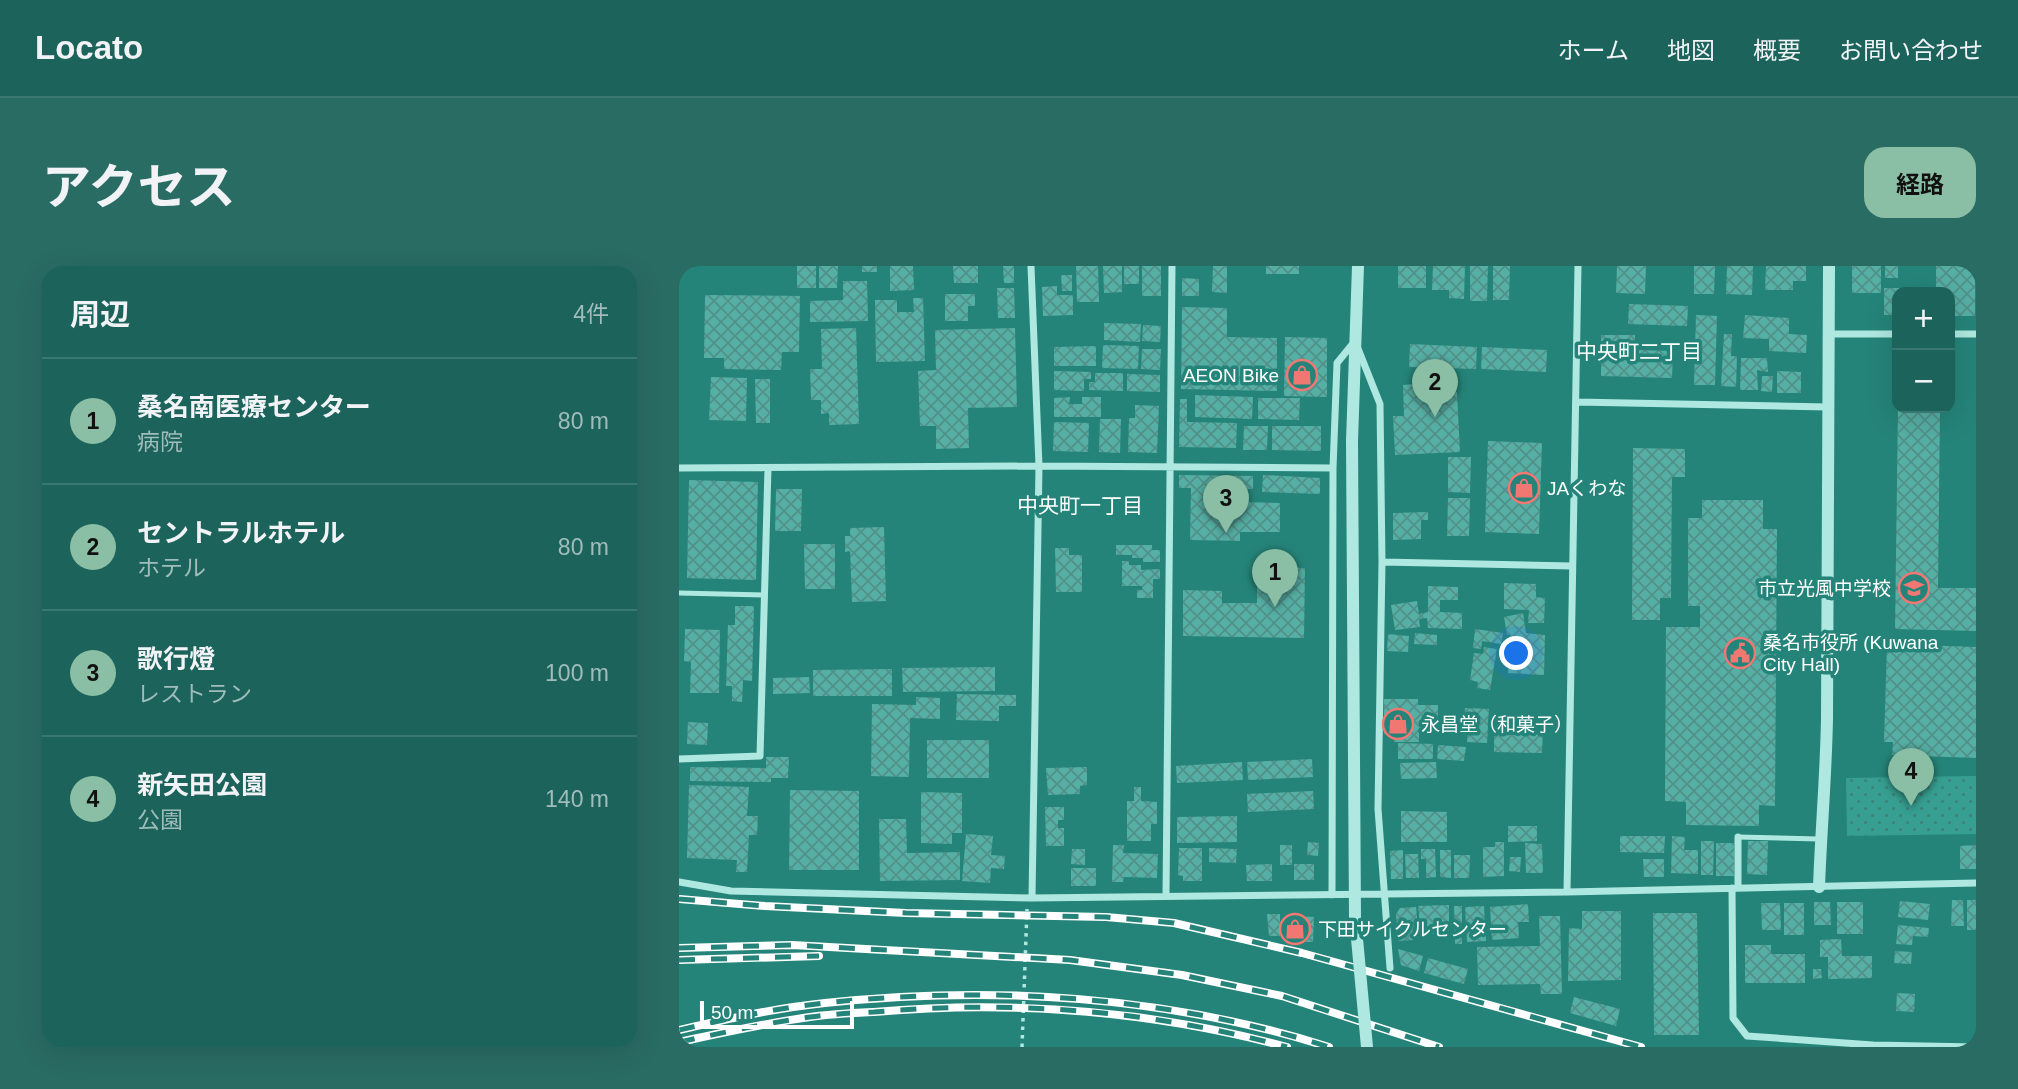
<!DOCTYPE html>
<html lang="ja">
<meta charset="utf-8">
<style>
:root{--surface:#1c635b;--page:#296c64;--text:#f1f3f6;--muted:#a0bcbb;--line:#3a7771;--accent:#8abfa5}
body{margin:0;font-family:Arial,"Noto Sans JP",sans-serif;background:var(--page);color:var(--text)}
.controls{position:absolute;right:21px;top:21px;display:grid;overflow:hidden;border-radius:14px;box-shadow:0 7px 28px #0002}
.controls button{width:63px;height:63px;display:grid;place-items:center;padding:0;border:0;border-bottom:2px solid var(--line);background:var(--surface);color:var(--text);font:35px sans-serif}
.scale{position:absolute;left:21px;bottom:18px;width:154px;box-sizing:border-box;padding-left:7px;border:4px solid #fff;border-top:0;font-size:19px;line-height:24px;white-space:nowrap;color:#fff;-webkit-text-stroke:5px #258479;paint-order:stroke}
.you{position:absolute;left:838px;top:388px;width:24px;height:24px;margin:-18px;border:5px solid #fff;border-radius:50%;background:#1a73e8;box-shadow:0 0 0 10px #1a73e833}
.badge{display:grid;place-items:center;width:46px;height:46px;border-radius:50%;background:var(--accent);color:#111;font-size:23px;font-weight:700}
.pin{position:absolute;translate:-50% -58px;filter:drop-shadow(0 2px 4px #0008)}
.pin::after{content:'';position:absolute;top:37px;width:24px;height:21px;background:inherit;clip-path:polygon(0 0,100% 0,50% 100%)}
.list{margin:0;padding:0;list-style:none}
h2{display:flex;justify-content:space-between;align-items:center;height:91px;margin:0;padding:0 28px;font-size:30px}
h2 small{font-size:23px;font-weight:400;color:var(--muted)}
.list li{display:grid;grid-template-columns:46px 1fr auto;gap:21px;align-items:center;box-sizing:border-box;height:126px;padding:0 28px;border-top:2px solid var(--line)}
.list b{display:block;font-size:26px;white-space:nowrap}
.list p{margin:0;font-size:23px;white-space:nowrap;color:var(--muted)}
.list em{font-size:23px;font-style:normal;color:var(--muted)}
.map{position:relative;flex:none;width:1297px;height:781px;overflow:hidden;border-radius:21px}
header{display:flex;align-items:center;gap:42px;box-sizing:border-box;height:98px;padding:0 35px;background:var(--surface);border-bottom:2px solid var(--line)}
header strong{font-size:33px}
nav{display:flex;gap:38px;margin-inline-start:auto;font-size:24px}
.intro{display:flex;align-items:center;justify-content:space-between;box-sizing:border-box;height:168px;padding:0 42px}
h1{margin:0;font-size:49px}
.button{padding:18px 32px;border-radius:21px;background:var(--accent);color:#111;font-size:24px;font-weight:700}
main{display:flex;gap:42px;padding:0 42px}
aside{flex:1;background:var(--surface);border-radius:21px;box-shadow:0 7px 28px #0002}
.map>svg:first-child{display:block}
.park{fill:url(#park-dots)}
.building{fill:url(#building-cross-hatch)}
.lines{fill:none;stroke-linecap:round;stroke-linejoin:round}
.path{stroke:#aee8e0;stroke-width:3.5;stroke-dasharray:3.5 5;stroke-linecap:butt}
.service{stroke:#aee8e0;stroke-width:5}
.minor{stroke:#aee8e0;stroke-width:7}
.tertiary{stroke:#aee8e0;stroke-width:12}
.rail-casing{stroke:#fff;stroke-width:8}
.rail{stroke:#258479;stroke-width:5;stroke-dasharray:16;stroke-linecap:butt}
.tertiary-bridge{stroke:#aee8e0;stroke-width:12}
.labels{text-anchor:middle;stroke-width:7;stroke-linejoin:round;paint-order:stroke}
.poi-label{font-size:19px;fill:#fff;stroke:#258479;text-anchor:start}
.neighbourhood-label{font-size:21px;fill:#fff;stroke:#258479}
</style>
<header>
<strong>Locato</strong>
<nav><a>ホーム</a><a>地図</a><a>概要</a><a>お問い合わせ</a></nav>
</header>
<div class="intro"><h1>アクセス</h1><a class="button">経路</a></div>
<main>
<aside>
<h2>周辺<small>4件</small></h2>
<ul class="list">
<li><span class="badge">1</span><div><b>桑名南医療センター</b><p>病院</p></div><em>80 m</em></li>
<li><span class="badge">2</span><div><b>セントラルホテル</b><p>ホテル</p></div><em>80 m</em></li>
<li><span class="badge">3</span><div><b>歌行燈</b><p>レストラン</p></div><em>100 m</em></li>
<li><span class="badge">4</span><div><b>新矢田公園</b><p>公園</p></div><em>140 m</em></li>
</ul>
</aside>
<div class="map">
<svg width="1297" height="781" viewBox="0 0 1297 781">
<defs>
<pattern id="park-dots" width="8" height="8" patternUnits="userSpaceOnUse" patternTransform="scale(1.75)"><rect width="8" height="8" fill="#369f91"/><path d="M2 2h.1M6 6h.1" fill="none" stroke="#3e8279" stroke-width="1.8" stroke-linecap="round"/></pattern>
<pattern id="building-cross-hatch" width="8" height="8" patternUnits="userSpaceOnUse" patternTransform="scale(1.75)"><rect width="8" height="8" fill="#55afa4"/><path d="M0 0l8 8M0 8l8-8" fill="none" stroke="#52918a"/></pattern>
</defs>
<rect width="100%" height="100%" fill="#258479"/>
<path class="park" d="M1297,510V568L1168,570L1167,512Z"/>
<path class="building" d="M118,0H137V22H118Z
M140,0H159L158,22H140Z
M183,0H198V6H183Z
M211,0H234L235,24L211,25Z
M274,0H299V17H275Z
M324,0H335V17H325Z
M397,0H419L420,36H398Z
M424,0H443V26L425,27Z
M445,0H460V18H445Z
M463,0H482V30H463Z
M534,0H548V27L533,26Z
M587,0H620V8H587Z
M719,0H747V22H719Z
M754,0H786L785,33L770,32V24H753Z
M791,0H809L808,35H791Z
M814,0H831L830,34H814Z
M938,0H967L966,28L937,27Z
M1015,0H1036L1035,28H1015Z
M1048,0H1074L1073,29L1047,28Z
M1087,0H1127V15H1114V24H1086Z
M1173,0H1202V27H1173Z
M1206,0H1219V12H1206Z
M1257,0H1296V50H1271V26H1257Z
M382,9H393V25H383Z
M503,12L520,13V30H503Z
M164,15H188L189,55L131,56V35L164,34Z
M378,20V29H394V49L364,50L363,21Z
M318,22H335L336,52H319Z
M1205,22H1220L1218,49H1205Z
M266,28H296V40H289V55H266Z
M26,29L121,30L120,86H103L102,104L45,103V92H25Z
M234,32H244L246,95L197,96L196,34H218V46H235Z
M950,38L1009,40L1008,60L949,58Z
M503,41L548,42V71L598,72V125L502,123Z
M1017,49L1038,50L1036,119H1015Z
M1066,49L1110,52V68L1128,69L1127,87L1090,85V73L1064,72Z
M425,57L462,58L461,76L425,74Z
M464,59L482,60L481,76L463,75Z
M177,62L180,158L150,159V147L142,148V134H132L131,103H143L142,63Z
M336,62L338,141L289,142L290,182L257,183V160H241L239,105L257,104L256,64Z
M1045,68H1053L1052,90H1058L1057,121L1042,120Z
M922,69H956V84L994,85L993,112L922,110Z
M606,71L648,72V131L605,130Z
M731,78L798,81L797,103L730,101Z
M424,79L460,80L459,103L423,102Z
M417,80V100H375V81Z
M803,81L868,84L867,106L802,103Z
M463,83H482L481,104L462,103Z
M1062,92H1088L1089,106L1078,104L1079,124H1061Z
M375,105L412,106V113H405V125L375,124Z
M1098,105L1122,106V127H1098Z
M416,107H444V125L410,124V116H416Z
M448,108L481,109V126L448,125Z
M1083,110H1094L1093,126L1082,125Z
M32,111L68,112L67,155L30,154Z
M750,112V119L760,118V127L778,126L781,186L716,189L714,150H725L724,119L735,118L737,113Z
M76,113H91V157H77Z
M516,129L574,131L573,153L516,151Z
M391,131L390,138H403V131H422V151H375V132Z
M579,132H621L620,154L579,153Z
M501,133H508V156L558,157L557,182L500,181Z
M456,139L480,140L478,187L449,186L450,152H456Z
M1219,142H1261L1259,322H1297V365L1216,363Z
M421,153H442L441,187L420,186Z
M375,156L410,157L409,186L374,185Z
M565,160H589L588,184H564Z
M593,160H642V185L593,184Z
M809,175L863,177L860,268L806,266Z
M954,182L1006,183V211H993L992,332H981V354H953Z
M769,191H792L791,227L769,226Z
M500,209L574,210V223H564V236L601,237V266H561V275L511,274L512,222H500Z
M584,209L641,212V228L583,226Z
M10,214L79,216L77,314L8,312Z
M97,223H123L122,265H96Z
M769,232H791L790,270H768Z
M1023,234H1084V263H1098L1096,540L1080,539V560L1007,559V536L986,535L987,361H1021V340H1009V252H1023Z
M749,246V254H742V273L714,274V247Z
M205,261L207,335L173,336L171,285L166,286V270H171V262Z
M125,278H156V323H126Z
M437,279H473V284H481V296H464V292H453V289H437Z
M376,282H390V289H403V326H377Z
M443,295H450V299H462V304L481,303V313H474V332H458V324H463V320H443Z
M578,301L626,302L625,372L504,370V324L543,325V337H578Z
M825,317L857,318V331L866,332L865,357H849L850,344L825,343Z
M749,320L779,321V334H761V346L783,347V363L749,362L748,352L740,353L741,361L716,364L712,339L738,335L740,348L749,346Z
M56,340H75L73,415L64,414L63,436L53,435V420H47L49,359H56Z
M844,347L847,367L866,369L865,409L829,407L831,368L828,369L825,351Z
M6,363L41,364L40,427H11L12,396L5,395Z
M796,363L824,367L822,378L803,375L802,383L794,382Z
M736,367L758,369V379L735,378Z
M709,368L730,370L729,386L708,385Z
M1208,378L1297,381V492L1213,489L1214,476H1205Z
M805,381L818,383L811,424L798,422L799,416L791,414L795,387L804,388Z
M316,401V425L224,426L223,402Z
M213,403V430H134V404Z
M130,411L131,427L94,428V412Z
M278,428L337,429V440H320V455L277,454Z
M237,431L261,432V453L231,452L230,511L192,510L193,438L237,439Z
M705,433H739V439H759V463L740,464V476H715L714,468H705Z
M786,442L810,443L808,477L788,476L789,456H785Z
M9,456L29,457L28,479L8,478Z
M815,462L864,463L863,487L815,486Z
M248,474H310V512H248Z
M719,477L754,478V493H719Z
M759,479L787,481L785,495L758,493Z
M87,491H110L109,512H92V516L11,515V501L87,502Z
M633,493L634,511L569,514L568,496Z
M563,496L564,514L498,517L497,500Z
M757,496L758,512L722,513L721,497Z
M408,501V519L401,520V528L369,529L367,502Z
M10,519L70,521L68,550H79L78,569H70L68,606H57L58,594L8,592Z
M455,521H462V535L478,536V558H472V575H448V535H455Z
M111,524L180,525V604H110Z
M634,525L635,543L569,546L568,528Z
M242,526L283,527V567H273V578L242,577Z
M366,541H385V554H379V562H385V580H367Z
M722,545L768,546V576H722Z
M558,550V576L498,577V551Z
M200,553H227L228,587L281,586V614L201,615Z
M829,560H858V575L829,576Z
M287,568L314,570L312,589L326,590L325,603L312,602L311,617L283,615Z
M941,570H986L985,587L941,586Z
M993,570L1006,571L1005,584H1019V608L992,607Z
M1022,575H1035L1034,609H1022Z
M1069,575H1089L1088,609L1068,608Z
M629,576L640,577L639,590L628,589Z
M816,576H825V610L804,611V581H816Z
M846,577L863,578L864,607H847Z
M1037,577H1055V610H1037Z
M434,579H445L444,587L479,588L478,612L445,611L444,616H433Z
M601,579H613V599H601Z
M1297,579V603H1281V580Z
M500,582H523V615H504V610L499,609Z
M530,582L558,583L557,597L530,596Z
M393,583H406V599L392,598Z
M742,583H756L757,611L747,612V593H742Z
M724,584V613H712L711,585Z
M761,584H772V612L761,611Z
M726,588H739L740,612H727Z
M775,589H791L790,612H775Z
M831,591H842L841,606L830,605Z
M964,593H985V611H965Z
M593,598V615H568L567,599Z
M615,598H635V614H615Z
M392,602H417V620H392Z
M1273,634H1284L1285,660H1272Z
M1288,634H1297V664H1288Z
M1221,635L1251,638L1249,654L1219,651Z
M1135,636H1151L1152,659H1135Z
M1158,636H1184V668H1158Z
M1082,637H1101L1102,664H1083Z
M1105,637H1125V669H1105Z
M849,638L850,656H839L840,672L813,674L811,641Z
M770,639V667L742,668L739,640Z
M775,640H783V678H776Z
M805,640L807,675L788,676L786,641Z
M737,641L739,660L734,661V674L719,675L717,648L721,642Z
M903,645H942V714L889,715L890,662L903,663Z
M974,647H1018L1020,769H975Z
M588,648H601V670H590Z
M609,650L635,651L634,676H608Z
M860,650H881L883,728H862L861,718L799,719L798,681L861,680Z
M1219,659L1250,662L1249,671L1234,670L1233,679L1217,678Z
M1162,673L1163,690H1193V712L1149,713V691H1141V674Z
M1066,679H1092V688H1126V717H1066Z
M719,683L744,690L740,705L722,699Z
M1216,685L1233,686L1232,698L1215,697Z
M749,692L789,703L785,718L745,707Z
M1134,703H1142L1143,712L1134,713Z
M1218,727L1236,728L1235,746L1217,745Z
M895,731L941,743L937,760L891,747Z"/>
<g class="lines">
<path class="path" d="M343,781L348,643"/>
<path class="service" d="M0,327L86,329
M1059,571L1140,573"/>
<path class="minor" d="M352,0L360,200L353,632
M1149,68H1218
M1271,68H1297
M897,136L1149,141
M0,202L360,200L654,202
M703,296L893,300
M0,493L81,490L89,202
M0,616L52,625L353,632L888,626L899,0
M1053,622L1054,752L1068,770L1194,779L1297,781
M1059,622V571
M888,626L1297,617
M653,629L654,202L658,97L676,75L701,138L703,296L699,543L711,702
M487,630L493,0"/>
<path class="tertiary" d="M673,175L679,0
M1140,621C1142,565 1147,509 1148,453L1150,0"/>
<g class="rail-casing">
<path id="rail" d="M0,633L86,640L227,647L427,651L495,657L623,687L962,781
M0,682L113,679L391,694L503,709L603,730L760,781
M0,694L140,690
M0,764C48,753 97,742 146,737C314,719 489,730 650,781
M0,776C43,767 87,757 131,751C152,748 174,747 195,746C336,734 471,744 608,781"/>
</g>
<use href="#rail" class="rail"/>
<path class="tertiary-bridge" d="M673,175L676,651L688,781"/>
</g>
<defs>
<g id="shop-ring" transform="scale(1.575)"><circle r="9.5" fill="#258479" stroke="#f17773" stroke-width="1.5"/><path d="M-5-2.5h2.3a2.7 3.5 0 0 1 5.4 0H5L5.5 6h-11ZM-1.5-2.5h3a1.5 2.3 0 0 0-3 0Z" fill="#f17773"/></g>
<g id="school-ring" transform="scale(1.575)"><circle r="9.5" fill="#258479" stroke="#f17773" stroke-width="1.5"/><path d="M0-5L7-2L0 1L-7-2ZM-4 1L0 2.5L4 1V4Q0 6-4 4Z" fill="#f17773"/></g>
<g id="civic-ring" transform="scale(1.575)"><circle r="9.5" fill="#258479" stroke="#f17773" stroke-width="1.5"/><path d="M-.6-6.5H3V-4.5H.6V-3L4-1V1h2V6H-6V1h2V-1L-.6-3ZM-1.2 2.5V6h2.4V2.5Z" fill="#f17773"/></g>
</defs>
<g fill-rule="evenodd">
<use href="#shop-ring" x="623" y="109"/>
<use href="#shop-ring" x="845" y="222"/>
<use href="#school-ring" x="1235" y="322"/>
<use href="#civic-ring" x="1061" y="387"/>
<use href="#shop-ring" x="719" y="458"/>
<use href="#shop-ring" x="616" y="663"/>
</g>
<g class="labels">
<g class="poi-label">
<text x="600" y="116" text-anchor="end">AEON Bike</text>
<text x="868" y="229">JAくわな</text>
<text x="1212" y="329" text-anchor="end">市立光風中学校</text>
<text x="1084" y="383">桑名市役所 (Kuwana<tspan x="1084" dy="22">City Hall)</tspan></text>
<text x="742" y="465">永昌堂（和菓子）</text>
<text x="639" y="670">下田サイクルセンター</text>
</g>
<g class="neighbourhood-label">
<text x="960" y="93">中央町二丁目</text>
<text x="401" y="247">中央町一丁目</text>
</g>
</g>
</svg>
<div class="controls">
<button>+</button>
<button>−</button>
</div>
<div class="scale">50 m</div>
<div class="you"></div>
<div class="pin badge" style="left:596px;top:341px">1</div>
<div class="pin badge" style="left:756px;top:151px">2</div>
<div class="pin badge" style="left:547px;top:267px">3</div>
<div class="pin badge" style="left:1232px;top:540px">4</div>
</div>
</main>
